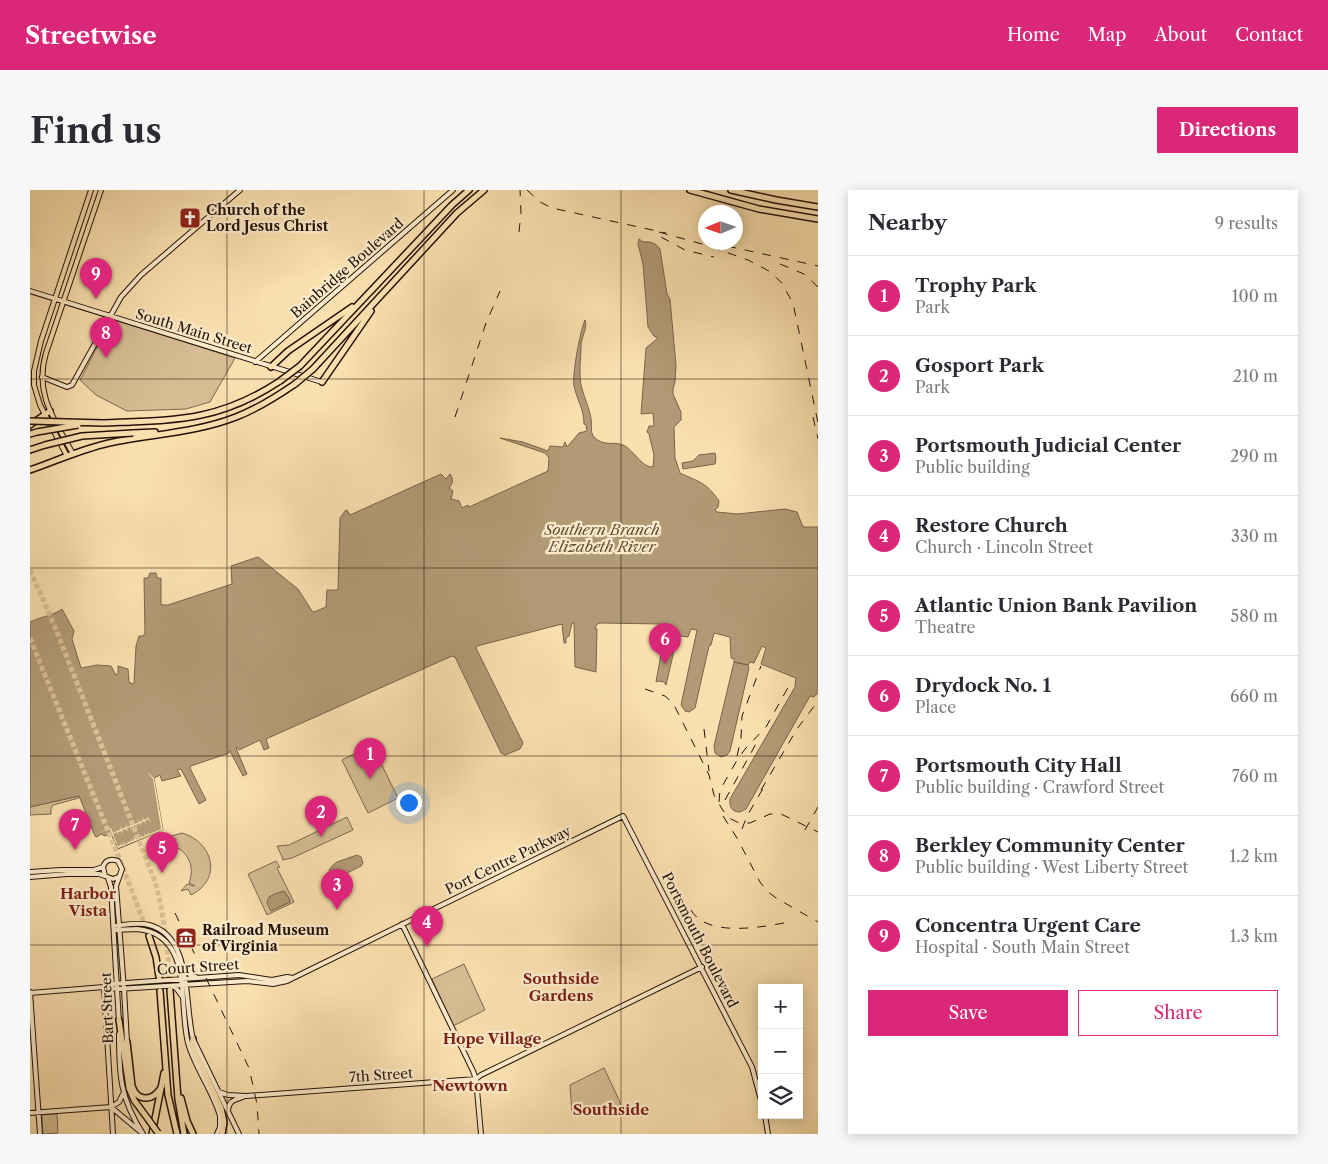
<!DOCTYPE html>
<meta charset="utf-8">
<style>
:root{--surface:#fff;--page:#f7f7f7;--text:#2b2b33;--muted:#7c7c81;--line:#e1e1e2;--accent:#db2777}
body{margin:0;font-family:"Libre Caslon Text",serif;background:var(--page);color:var(--text)}
.controls{position:absolute;right:15px;bottom:15px;display:grid;overflow:hidden;border-radius:0px;box-shadow:0 2px 12px #0003}
.controls button{width:45px;height:45px;display:grid;place-items:center;padding:0;border:0;border-bottom:1px solid var(--line);background:var(--surface);color:var(--text);font:25px sans-serif}
.compass{position:absolute;left:668px;top:15px;width:45px;height:45px;border-radius:50%;background:var(--surface);box-shadow:0 2px 12px #0003;rotate:268deg}
.you{position:absolute;left:378px;top:612px;width:18px;height:18px;margin:-12px;border:4px solid #fff;border-radius:50%;background:#1a73e8;box-shadow:0 0 0 8px #1a73e833}
.badge{display:grid;place-items:center;width:32px;height:32px;border-radius:50%;background:var(--accent);color:#fff;font-size:16px;font-weight:700}
.pin{position:absolute;translate:-50% -41px;filter:drop-shadow(0 1px 2px #0008)}
.pin::after{content:'';position:absolute;top:26px;width:18px;height:15px;background:inherit;clip-path:polygon(0 0,100% 0,50% 100%)}
.list{margin:0;padding:0;list-style:none}
h2{display:flex;justify-content:space-between;align-items:center;height:65px;margin:0;padding:0 20px;font-size:21px}
h2 small{font-size:16px;font-weight:400;color:var(--muted)}
.list li{display:grid;grid-template-columns:32px 1fr auto;gap:15px;align-items:center;box-sizing:border-box;height:80px;padding:0 20px;border-top:1px solid var(--line)}
.list b{display:block;font-size:19px;white-space:nowrap}
.list p{margin:0;font-size:16px;white-space:nowrap;color:var(--muted)}
.list em{font-size:16px;font-style:normal;color:var(--muted)}
.actions{display:flex;gap:10px;padding:15px 20px}
.actions a{flex:1;padding:11px 0;border:1px solid var(--accent);border-radius:0px;text-align:center;font-size:18px;color:var(--accent)}
.actions .main{background:var(--accent);color:#fff}
.icon{flex:none;width:28px;height:28px;fill:none;stroke:currentColor;stroke-width:2;stroke-linecap:round;stroke-linejoin:round}
.map{position:relative;flex:none;width:788px;height:944px;overflow:hidden;border-radius:0px}
header{display:flex;align-items:center;gap:30px;box-sizing:border-box;height:70px;padding:0 25px;background:var(--accent);color:#fff}
header strong{font-size:24px}
nav{display:flex;gap:28px;margin-inline-start:auto;font-size:18px}
.intro{display:flex;align-items:center;justify-content:space-between;box-sizing:border-box;height:120px;padding:0 30px}
h1{margin:0;font-size:35px}
.button{padding:12px 22px;border-radius:0px;background:var(--accent);color:#fff;font-size:18px;font-weight:700}
main{display:flex;gap:30px;padding:0 30px}
aside{flex:1;background:var(--surface);border-radius:0px;box-shadow:0 2px 12px #0003}
.map>svg:first-child{display:block}
.green{fill:#d6bd93;stroke:#7d684e;fill-rule:evenodd}
.water{fill:#b29a76;stroke:#79644a}
.pier{fill:#fbe0af}
.lines{fill:none;stroke-linecap:round;stroke-linejoin:round}
.highway-tunnel{stroke:#dbc196;stroke-width:5;stroke-dasharray:5 2.5;stroke-linecap:butt}
.secondary-casing{stroke:#241208;stroke-width:6}
.primary-casing{stroke:#241208;stroke-width:6}
.highway-casing{stroke:#241208;stroke-width:8}
.secondary{stroke:#fcebcb;stroke-width:4}
.primary{stroke:#fbe0af;stroke-width:4}
.highway{stroke:#fbe0af;stroke-width:5}
.rail{stroke:#241208;stroke-width:1;stroke-dasharray:9 9;stroke-linecap:butt}
.highway-bridge-casing{stroke:#241208;stroke-width:8;stroke-linecap:butt}
.highway-bridge{stroke:#fbe0af;stroke-width:5}
.grid{fill:none;stroke:#241208;stroke-width:1;stroke-opacity:0.55}
.labels{text-anchor:middle;stroke-width:4.5;stroke-linejoin:round;paint-order:stroke}
.poi-label{font-size:14px;font-weight:bold;fill:#241208;stroke:#fcebcb;text-anchor:start}
.street-label{font-size:14px;fill:#241208;stroke:#fcebcb}
.water-label{font-size:15px;font-style:italic;fill:#644f39;stroke:#fcebcb}
.neighbourhood-label{font-size:15px;font-weight:bold;fill:#7a1f14;stroke:#fcebcb}
</style>
<header>
<strong>Streetwise</strong>
<nav><a>Home</a><a>Map</a><a>About</a><a>Contact</a></nav>
</header>
<div class="intro"><h1>Find us</h1><a class="button">Directions</a></div>
<main>
<div class="map">
<svg width="788" height="944" viewBox="0 0 788 944">
<rect width="100%" height="100%" fill="#fbe0af"/>
<filter id="stains"><feTurbulence type="fractalNoise" baseFrequency=".004" numOctaves="4"/><feColorMatrix values="0 0 0 0 .2 0 0 0 0 .09 0 0 0 0 .02 0 0 0 .5 -.17"/></filter>
<radialGradient id="worn" r=".72"><stop offset=".6" stop-color="#630" stop-opacity="0"/><stop offset="1" stop-color="#630" stop-opacity=".3"/></radialGradient>
<path class="green" d="M85,131H88L205,168L180,212L156,219L97,221L66,205L50,190L78,136Z
M342,555L368,608L338,623L312,570Z
M49,606V608L23,615L21,618V624L0,625V617Z
M317,627L323,640L262,668L252,670L253,669L247,656L259,655Z
M152,643C183,652 193,689 161,705L158,699L151,701L157,694L165,696L159,693C165,677 159,663 144,656L146,649H144L142,656L131,655L140,652L138,647Z
M246,671L250,677L247,678L264,712L237,725L218,684ZM254,701L259,708L260,712L241,721L239,707Z
M434,774L455,820L423,836L402,789Z
M574,878L590,912L591,920L542,923L540,895Z
M27,924L28,943L13,944L12,925Z"/>
<path class="water" d="M609,49L613,52C620,51 626,53 630,59L637,104L640,109L646,175L645,192L643,199V204L651,222V230L644,237L645,268L650,283C669,292 676,292 689,311L688,317L685,320L687,322L707,324L755,319L767,322L773,337H788V503L784,507L780,506L716,619L710,622C702,622 699,617 700,609L765,497L766,488L731,474L736,458L732,456L724,473L720,472L718,475L704,472V469L701,468L700,447L684,443L681,455L679,456L665,518L659,522L655,521L651,515L667,440L661,439L658,447L650,446L647,451H645L642,461H644L636,495L634,492L628,491L626,492L632,459H634L636,449L634,447L635,441L634,435L631,434L570,433L567,434L565,439H567L566,482L545,477L544,433H542L539,446L536,448V453H534L532,434L447,456L446,458L493,553L490,559L475,565L471,563L425,467L422,466L236,549L239,558L234,560L230,550L209,560L207,557L206,558L217,584L213,586L200,561H199V563L161,576L160,578L176,610L169,614L151,579L147,580L151,586L132,591L130,585L124,588L133,640L88,659L81,644L75,646L71,644L67,647L65,646L49,606L0,617V432C8,428 27,424 32,419L44,441L42,449L51,478L67,475L81,476L86,485L88,484V476L98,479L99,492L103,494L104,493L106,456L109,446H113L115,443L114,388H118L120,383H126L127,388H131V415H138L202,394L201,376L228,367L268,399L282,421L284,422L296,417L297,400H308L310,328L315,321L317,320L320,325L411,284L416,289L420,284C424,290 423,293 419,298L423,301L421,309L429,311L432,318L438,315L439,317L518,281L519,268L515,263L470,248L493,252L518,261L520,256L533,257L535,252L537,257L549,243L557,241L556,235L554,234C554,219 547,210 544,196C542,185 550,141 555,130C558,137 551,148 551,156C551,169 548,186 552,199C555,209 559,218 561,228C562,234 560,243 564,247C574,257 583,251 593,255C603,259 612,278 623,277L624,265L619,244L617,242L619,236H624L623,223L611,224L616,158L628,148L624,146L618,137L613,74L608,54Z
M685,263L686,268L685,274L653,279L652,273L663,271L669,265Z
M704,472L718,475L719,478L700,561L697,565L691,567L685,563L684,556Z
M327,665L331,667L333,673L331,676L309,687L300,684L299,680L302,676L307,672Z
M254,701L259,708L260,712L241,721C232,707 241,705 254,701Z"/>
<path class="pier" d="M117,582L124,588L133,640L88,658L80,639L65,644L81,638L83,643L87,641L85,637L87,641L91,639L90,635L92,639L96,637L95,633L97,637L99,636L98,632L99,636L101,635L100,631L102,635L104,634L103,630L105,634L109,632L107,628L110,632L113,630L112,626L114,630L118,628L117,624L121,633L118,629L115,631L116,635L114,631L111,633V637L110,633L106,635L107,638L105,635H104V640L103,636L101,637L102,640L100,637L97,638L98,642L96,639L92,640L93,644L91,641L88,642L89,646L87,642L83,644L88,656L91,655V652L92,655L94,654L93,651L95,654L98,653L97,650L98,652L101,651V648L102,651L104,650L103,647L106,649L105,646L108,649V645L109,648L111,647V644L112,647L115,646L114,643L116,645L118,644V641L119,644L131,639L123,589Z"/>
<g class="lines">
<path class="highway-tunnel" d="M0,380L25,437L124,689C135,725 138,762 140,800
M0,448L93,678L119,745"/>
<g class="secondary-casing">
<path id="secondary" d="M0,101L292,192
M225,172L423,0
M12,187L37,197L42,195L91,107L111,85L210,0
M0,682L31,680H64L73,677
M0,687L37,684H69L75,686
M88,687L83,689L75,686L73,677C75,670 81,668 88,671L92,679L86,696L94,799L97,852
M78,688L81,697L89,832
M372,734L443,881L446,889L451,944
M84,736C95,735 108,732 119,735C163,746 154,815 163,849L209,944
M84,740C91,740 99,739 107,739C164,744 148,814 158,853C165,878 183,901 190,926V937L187,944
M155,778L161,786L166,787
M141,796L146,798L152,806
M74,797L87,799L217,791L243,794L257,791L593,626L722,877L732,914
M74,797L83,944
M0,802L10,944
M0,803L74,797L82,794L209,785L242,790L257,787L263,788
M89,844C89,885 90,908 113,944
M189,902L198,905L216,906L446,889L451,885L672,777
M81,917L112,943
M198,920C199,910 205,910 213,907
M0,923L81,917L89,912L93,904
M735,925L738,944"/>
</g>
<g class="primary-casing">
<path id="primary" d="M43,264C24,229 4,203 16,163L71,0
M37,266L10,215L4,195V181L11,151L61,0"/>
</g>
<g class="highway-casing">
<path id="highway" d="M660,0L729,19L788,29
M701,0L746,10L788,17
M270,176L422,15L439,0
M241,177L258,161L322,117
M283,179L427,23L454,0
M292,192L341,121
M73,233C144,230 188,232 250,191
M0,235L20,221
M103,243L125,242
M0,244L7,242
M0,260L15,255
M0,280C26,271 52,259 79,253C121,244 165,243 206,227C227,219 246,207 265,194
M119,746L126,767L129,787
M140,800L148,909L154,944
M130,801L138,905L147,944
M89,830L99,898L104,910L118,929
M163,849L162,855L165,862L191,918L194,932L192,944
M97,852L102,896C108,913 124,911 132,896
M151,908L157,931L163,944
M122,944L134,883"/>
</g>
<use href="#secondary" class="secondary"/>
<use href="#primary" class="primary"/>
<use href="#highway" class="highway"/>
<path class="rail" d="M497,0L510,12L522,18L636,43
M489,42L491,23L490,0
M629,42L679,56L718,70L739,81L751,92L763,113L788,233
M631,47L655,60L684,67
M697,56L788,76
M750,74L774,84L788,97
M425,227L456,133L470,101
M783,227L788,249
M615,499L635,506L643,513L679,585L684,605L692,619L699,628L709,633H720L740,624H751L788,642
M674,539L679,581
M707,566L711,549L712,526L731,476
M731,600L767,539L788,511
M695,610L727,552
M689,612L690,600L706,572L715,559L736,537L760,494
M693,626L707,648L730,692L737,701L746,708L788,732
M712,639L717,626L735,595
M775,640L788,617
M661,720C677,748 733,737 759,732
M145,723L219,878L227,914L229,944"/>
<g class="highway-bridge-casing">
<path id="highway-bridge" d="M250,191L270,176
M265,194L283,179
M0,231L73,233
M7,242L48,235
M15,255L52,246L103,243
M118,929L128,943"/>
</g>
<use href="#highway-bridge" class="highway-bridge"/>
</g>
<path class="grid" d="M197,0V944M394,0V944M591,0V944M0,189H788M0,378H788M0,566H788M0,755H788"/>
<defs>
<g id="church-square" transform="scale(1.125)"><rect x="-9" y="-9" width="18" height="18" rx="4" fill="#8f2418" stroke="#fcebcb"/><path d="M-1.2-6h2.4v3.5h3.3v2.4h-3.3V6h-2.4V-.1h-3.3v-2.4h3.3Z" fill="#fff"/></g>
<g id="museum-square" transform="scale(1.125)"><rect x="-9" y="-9" width="18" height="18" rx="4" fill="#8f2418" stroke="#fcebcb"/><path d="M0-6L6-3V-2H-6V-3ZM-5-1h2V3h-2ZM-1-1h2V3h-2ZM3-1h2V3H3ZM-6 4H6V6H-6Z" fill="#fff"/></g>
</defs>
<g fill-rule="evenodd">
<use href="#church-square" x="160" y="28"/>
<use href="#museum-square" x="156" y="748"/>
</g>
<g class="labels">
<g class="poi-label">
<text x="176" y="25">Church of the<tspan x="176" dy="16">Lord Jesus Christ</tspan></text>
<text x="172" y="745">Railroad Museum<tspan x="172" dy="16">of Virginia</tspan></text>
</g>
<g class="street-label">
<text transform="translate(317 78) rotate(-41)" y="5">Bainbridge Boulevard</text>
<text transform="translate(164 141) rotate(17)" y="5">South Main Street</text>
<text transform="translate(478 670) rotate(-26)" y="5">Port Centre Parkway</text>
<text transform="translate(670 750) rotate(63)" y="5">Portsmouth Boulevard</text>
<text transform="translate(168 777) rotate(-4)" y="5">Court Street</text>
<text transform="translate(77 818) rotate(-92)" y="5">Bart Street</text>
<text transform="translate(351 885) rotate(-4)" y="5">7th Street</text>
</g>
<g class="water-label">
<text x="572" y="345">Southern Branch<tspan x="572" dy="17">Elizabeth River</tspan></text>
</g>
<g class="neighbourhood-label">
<text x="58" y="709">Harbor<tspan x="58" dy="17">Vista</tspan></text>
<text x="531" y="794">Southside<tspan x="531" dy="17">Gardens</tspan></text>
<text x="462" y="854">Hope Village</text>
<text x="440" y="901">Newtown</text>
<text x="581" y="925">Southside</text>
</g>
</g>
<rect width="100%" height="100%" filter="url(#stains)"/>
<rect width="100%" height="100%" fill="url(#worn)"/>
</svg>
<div class="controls">
<button>+</button>
<button>−</button>
<button><svg class="icon" aria-label="layers" viewBox="0 0 24 24"><path d="M12 4l9 5-9 5-9-5zM3 14l9 5 9-5"/></svg></button>
</div>
<svg class="compass" viewBox="-18 -18 36 36"><path d="M0-13l5 13h-10z" fill="#e53935"/><path d="M0 13l5-13h-10z" fill="#7c7c81"/></svg>
<div class="you"></div>
<div class="pin badge" style="left:340px;top:589px">1</div>
<div class="pin badge" style="left:291px;top:647px">2</div>
<div class="pin badge" style="left:307px;top:720px">3</div>
<div class="pin badge" style="left:397px;top:757px">4</div>
<div class="pin badge" style="left:132px;top:683px">5</div>
<div class="pin badge" style="left:635px;top:474px">6</div>
<div class="pin badge" style="left:45px;top:660px">7</div>
<div class="pin badge" style="left:76px;top:168px">8</div>
<div class="pin badge" style="left:66px;top:109px">9</div>
</div>
<aside>
<h2>Nearby<small>9 results</small></h2>
<ul class="list">
<li><span class="badge">1</span><div><b>Trophy Park</b><p>Park</p></div><em>100 m</em></li>
<li><span class="badge">2</span><div><b>Gosport Park</b><p>Park</p></div><em>210 m</em></li>
<li><span class="badge">3</span><div><b>Portsmouth Judicial Center</b><p>Public building</p></div><em>290 m</em></li>
<li><span class="badge">4</span><div><b>Restore Church</b><p>Church · Lincoln Street</p></div><em>330 m</em></li>
<li><span class="badge">5</span><div><b>Atlantic Union Bank Pavilion</b><p>Theatre</p></div><em>580 m</em></li>
<li><span class="badge">6</span><div><b>Drydock No. 1</b><p>Place</p></div><em>660 m</em></li>
<li><span class="badge">7</span><div><b>Portsmouth City Hall</b><p>Public building · Crawford Street</p></div><em>760 m</em></li>
<li><span class="badge">8</span><div><b>Berkley Community Center</b><p>Public building · West Liberty Street</p></div><em>1.2 km</em></li>
<li><span class="badge">9</span><div><b>Concentra Urgent Care</b><p>Hospital · South Main Street</p></div><em>1.3 km</em></li>
</ul>
<div class="actions"><a class="main">Save</a><a>Share</a></div>
</aside>
</main>
